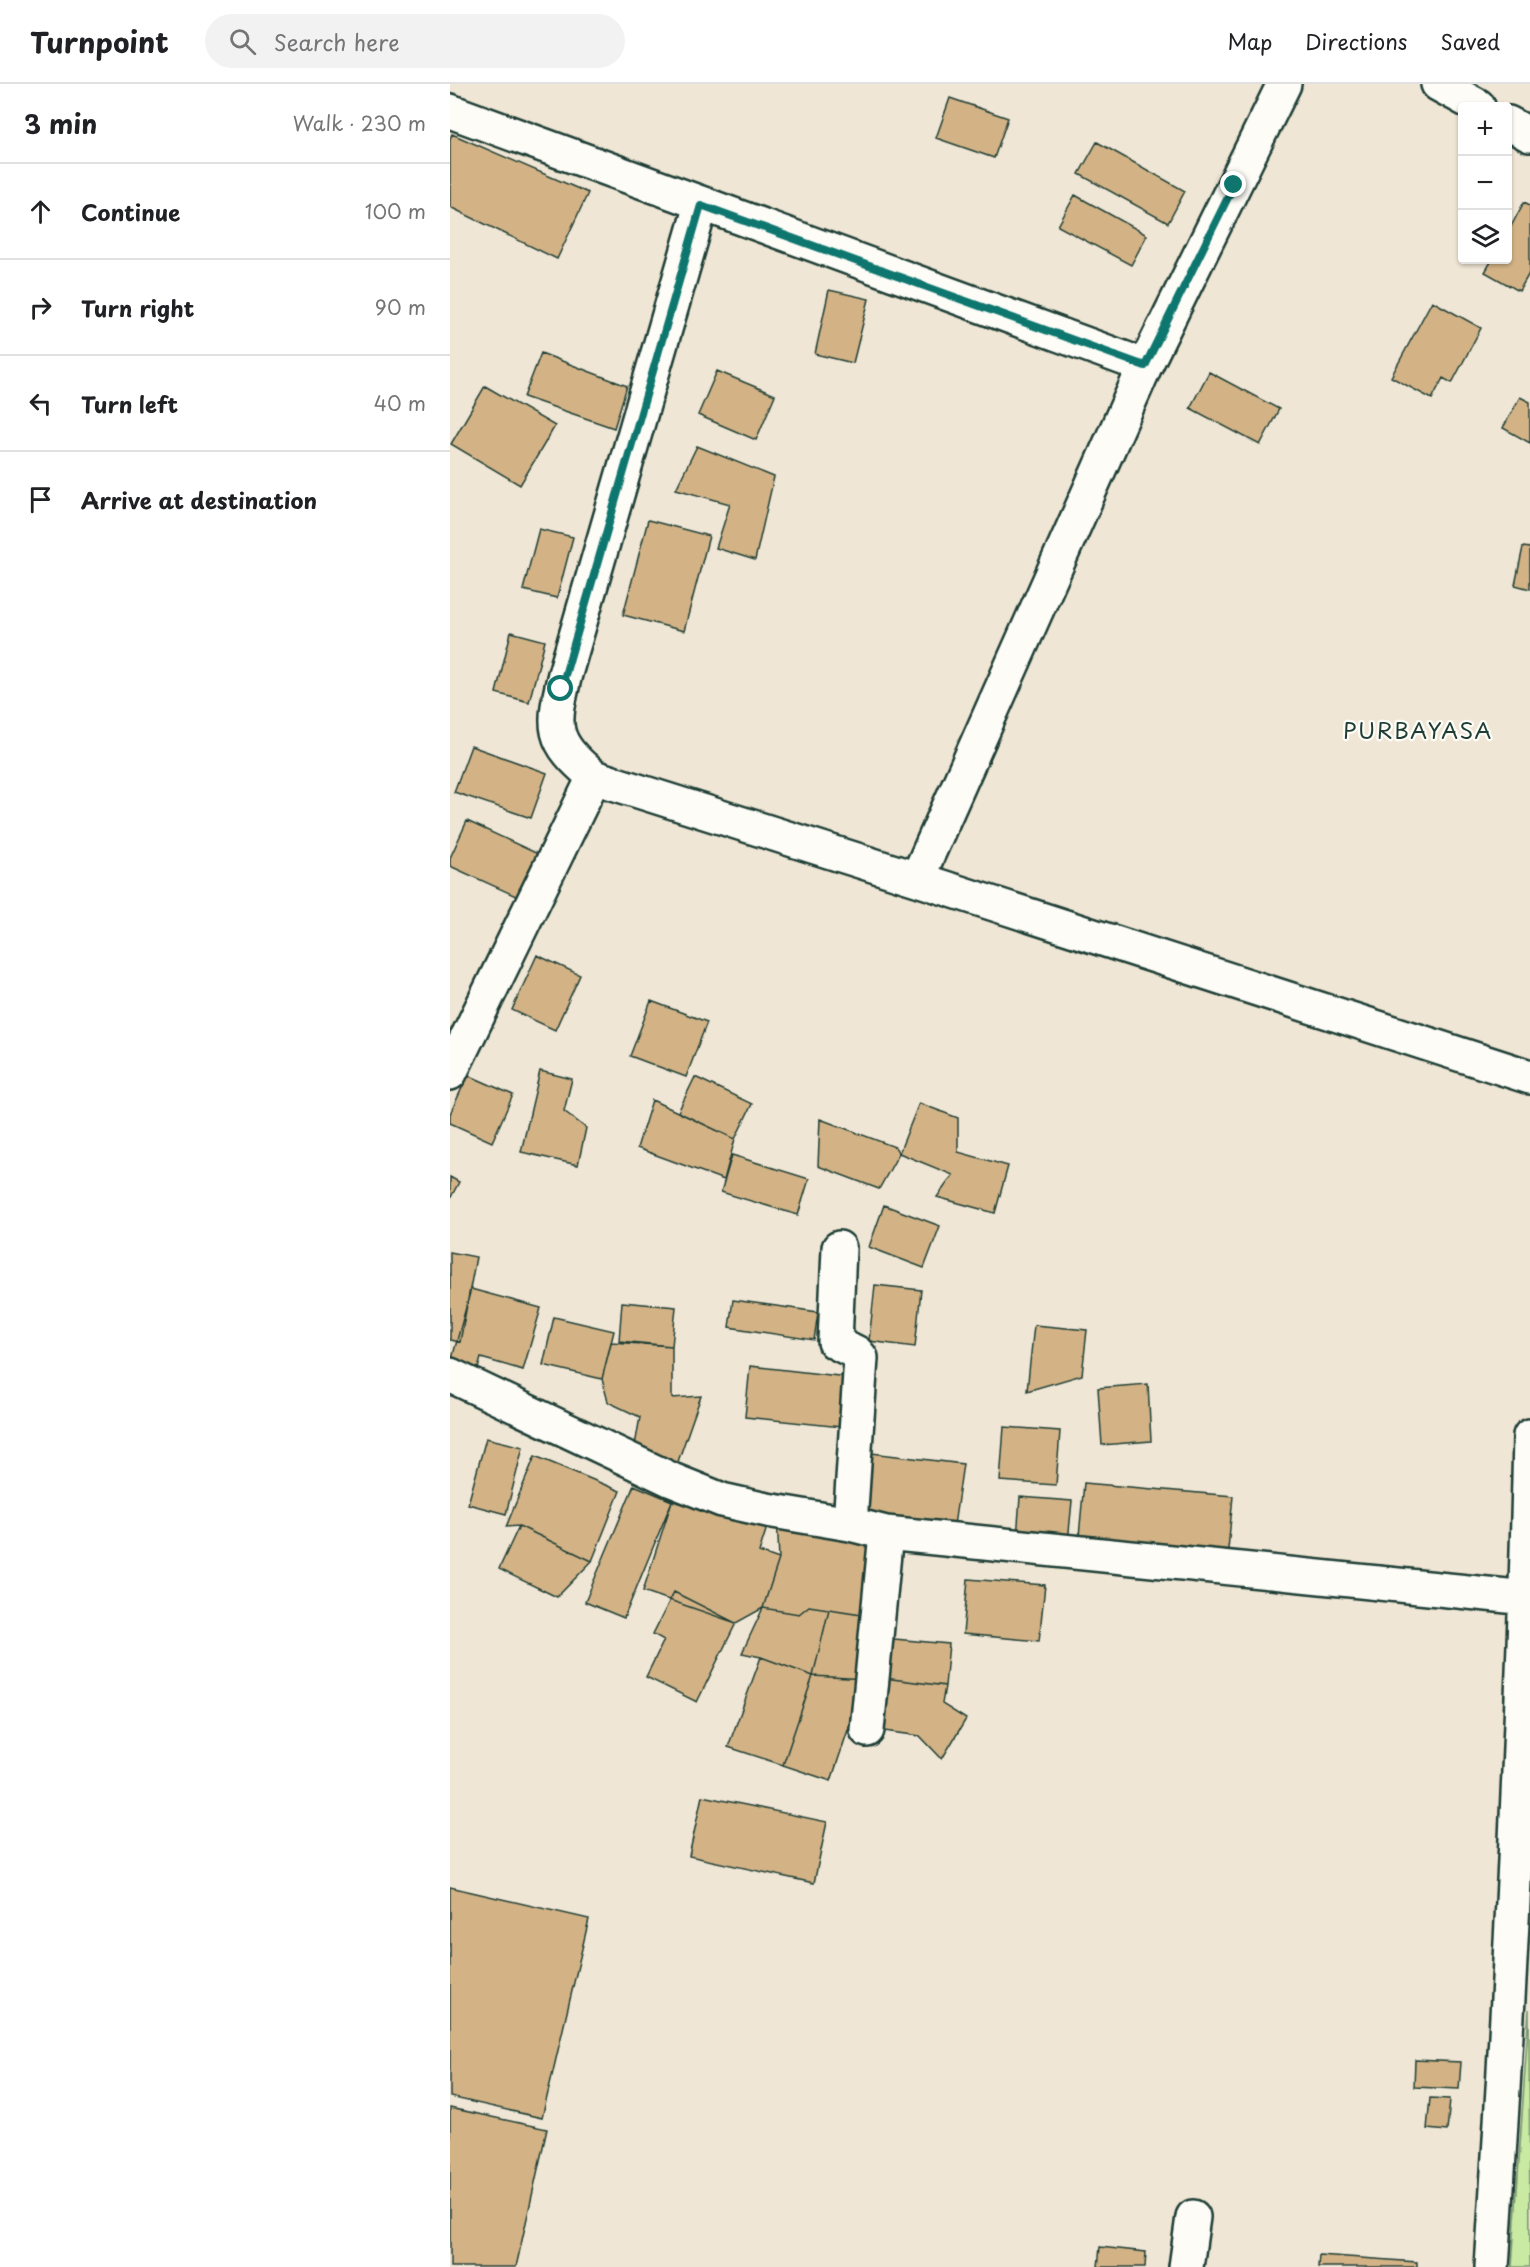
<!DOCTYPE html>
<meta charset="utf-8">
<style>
:root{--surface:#fff;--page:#f2f2f2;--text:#202124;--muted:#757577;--line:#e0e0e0}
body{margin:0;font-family:"Playpen Sans",sans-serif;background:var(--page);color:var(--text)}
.controls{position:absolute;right:18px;top:18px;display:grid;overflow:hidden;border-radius:6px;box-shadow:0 2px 4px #0004}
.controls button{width:54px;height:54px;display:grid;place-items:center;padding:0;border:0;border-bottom:2px solid var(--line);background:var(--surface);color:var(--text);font:30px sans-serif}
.stop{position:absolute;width:18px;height:18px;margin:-14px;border:4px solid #0f766e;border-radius:50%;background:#fff}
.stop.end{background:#0f766e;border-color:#fff;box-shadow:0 2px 6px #0008}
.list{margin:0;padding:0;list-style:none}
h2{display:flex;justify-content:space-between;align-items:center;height:78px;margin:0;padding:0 24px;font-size:26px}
h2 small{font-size:20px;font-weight:400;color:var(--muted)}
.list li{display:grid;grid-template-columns:39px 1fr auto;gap:18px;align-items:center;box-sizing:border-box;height:96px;padding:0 24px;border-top:2px solid var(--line)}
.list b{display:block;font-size:22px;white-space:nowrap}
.list em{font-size:20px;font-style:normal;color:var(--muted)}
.icon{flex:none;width:33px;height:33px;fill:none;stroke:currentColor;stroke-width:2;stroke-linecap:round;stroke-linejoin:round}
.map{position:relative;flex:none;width:1080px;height:2183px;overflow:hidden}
header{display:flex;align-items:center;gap:36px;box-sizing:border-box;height:84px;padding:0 30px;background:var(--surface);border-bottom:2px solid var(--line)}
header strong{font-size:28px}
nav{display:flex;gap:33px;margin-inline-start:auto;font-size:21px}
.search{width:420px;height:54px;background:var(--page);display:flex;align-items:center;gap:15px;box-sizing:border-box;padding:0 21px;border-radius:33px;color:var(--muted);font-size:22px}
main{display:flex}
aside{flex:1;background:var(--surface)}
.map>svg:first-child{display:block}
.green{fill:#c9eaa3;stroke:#74946c;stroke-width:1.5}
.building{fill:#d3b386;stroke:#1f3d34;stroke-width:1.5}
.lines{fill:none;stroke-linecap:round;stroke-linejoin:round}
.minor-casing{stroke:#1f3d34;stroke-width:38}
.minor{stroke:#fdfcf7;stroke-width:33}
.route{stroke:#0f766e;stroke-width:8}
.labels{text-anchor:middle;stroke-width:4.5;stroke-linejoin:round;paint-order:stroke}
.quarter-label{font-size:22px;letter-spacing:1.5px;fill:#1f3d34;stroke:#fdfcf7}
</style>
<header>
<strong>Turnpoint</strong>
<div class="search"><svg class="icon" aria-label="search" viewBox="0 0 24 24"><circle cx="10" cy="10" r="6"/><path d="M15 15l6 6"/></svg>Search here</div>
<nav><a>Map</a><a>Directions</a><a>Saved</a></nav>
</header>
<main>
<aside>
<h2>3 min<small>Walk · 230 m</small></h2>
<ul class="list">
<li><svg class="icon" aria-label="ahead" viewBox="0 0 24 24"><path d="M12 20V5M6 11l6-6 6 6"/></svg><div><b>Continue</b></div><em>100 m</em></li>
<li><svg class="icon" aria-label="right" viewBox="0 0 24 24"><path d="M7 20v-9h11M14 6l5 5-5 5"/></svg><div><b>Turn right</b></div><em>90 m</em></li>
<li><svg class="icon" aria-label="left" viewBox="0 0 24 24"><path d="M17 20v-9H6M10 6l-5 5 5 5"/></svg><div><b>Turn left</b></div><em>40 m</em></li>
<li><svg class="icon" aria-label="arrive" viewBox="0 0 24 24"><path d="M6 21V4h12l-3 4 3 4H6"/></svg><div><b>Arrive at destination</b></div></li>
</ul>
</aside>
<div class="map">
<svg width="1080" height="2183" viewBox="0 0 1080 2183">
<rect width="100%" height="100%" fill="#f0e6d5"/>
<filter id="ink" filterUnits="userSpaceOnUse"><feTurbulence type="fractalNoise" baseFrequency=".0167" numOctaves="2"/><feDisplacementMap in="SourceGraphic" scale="12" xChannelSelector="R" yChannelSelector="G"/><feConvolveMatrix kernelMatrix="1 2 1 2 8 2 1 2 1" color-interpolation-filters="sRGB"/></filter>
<g filter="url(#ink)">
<path class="green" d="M1079,1925L1080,2183H1062Z"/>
<path class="building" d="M500,14L558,34L544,74L486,54Z
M2,50L138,109L107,175L0,123V55Z
M647,58L735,107L718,139L629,90Z
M625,111L697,151L681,181L608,142Z
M1074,118L1080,121V188L1069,207L1035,188L1042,176H1058V148Z
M379,206L419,215L403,279L365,270Z
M982,217L1031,244L1002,299L993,294L982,315L941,293Z
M91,269L177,302L164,344L74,313Z
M267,287L325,311L306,356L248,331Z
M759,288L829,325L810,361L740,324Z
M35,302L105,342L70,401L1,360Z
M1070,313L1080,318V359L1053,344Z
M247,362L324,393L305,476L266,464L280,420L226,405Z
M198,436L259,452L234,547L173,531Z
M89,445L123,453L107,514L73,506Z
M1073,463L1080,464V505L1065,501Z
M61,548L95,557L79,618L46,609Z
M21,662L97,689L81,734L4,708Z
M17,737L88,770L68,813L0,782V774Z
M87,871L130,891L105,946L62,926Z
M201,917L257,938L236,993L180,972Z
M90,987L122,995L114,1027L136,1044L128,1081L71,1068Z
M18,991L63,1011L42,1058L0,1039V1030Z
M245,993L302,1020L285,1055L228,1028Z
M202,1016L285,1055L274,1096L187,1064Z
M469,1019L508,1034V1068L558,1082L545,1129L487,1113L503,1091L449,1069Z
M370,1035L445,1063L449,1069L429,1105L368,1082Z
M282,1071L359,1095L348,1131L271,1108Z
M0,1093L9,1098L0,1115Z
M434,1121L490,1142L474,1184L419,1163Z
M0,1168L26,1173L10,1258L0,1256Z
M425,1201L471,1206L465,1263L419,1257Z
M21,1205L91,1224L73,1286L31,1274L25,1295L0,1282Z
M283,1216L368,1228L364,1256L279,1243Z
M172,1218L226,1223L222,1262L169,1257Z
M104,1233L164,1247L152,1295L93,1281Z
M584,1241L637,1246L632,1291L577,1307Z
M161,1258L222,1262V1314L251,1312L225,1386L184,1367L190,1333L158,1318L152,1295Z
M300,1282L406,1294L401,1344L295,1333Z
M698,1300L701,1357L652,1361L648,1304Z
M554,1343L610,1347L606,1401L550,1397Z
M36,1354L73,1363L56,1430L18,1420Z
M413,1368L513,1380L503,1448L403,1435Z
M85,1372L170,1407L142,1477L69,1442L56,1443Z
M634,1399L783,1412L777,1476L628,1463Z
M184,1401L222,1417L174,1534L135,1518Z
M570,1413L622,1417L618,1458L567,1454Z
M222,1417L318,1440L309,1468L329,1475L313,1524L286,1539L193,1507Z
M327,1431L433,1452L424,1532L359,1522L349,1530L313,1524L329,1475Z
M69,1442L142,1477L107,1513L49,1485Z
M518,1495L595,1501L589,1557L513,1550Z
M224,1508L286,1539L247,1618L196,1593L214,1556L203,1550Z
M359,1522L379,1525L363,1592L311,1573L292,1569L313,1524L349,1530Z
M379,1525L424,1532L415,1595L363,1592Z
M433,1554L499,1560L495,1602L427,1593Z
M311,1573L363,1592L333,1681L278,1663Z
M363,1592L415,1595L381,1697L333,1681Z
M427,1593L495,1602L492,1620L516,1635L492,1675L470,1652L421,1645Z
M252,1712L377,1738L364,1799L239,1772Z
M0,1803L139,1835L92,2034L0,2013Z
M965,1976L1011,1978L1009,2005L964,2003Z
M980,2014L1000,2015L997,2047L977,2045Z
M0,2024L97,2045L66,2183H0Z
M650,2163L696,2168L695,2183H648Z
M869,2171L967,2178V2183H868Z"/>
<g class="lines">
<g class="minor-casing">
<path id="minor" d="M988,0L1028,22
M0,27L695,282
M1058,39L1080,51
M251,121L115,590C102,644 100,656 144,693L467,795L1080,993
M467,795L695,282L834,0
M0,989L144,693
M389,1164L385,1258L407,1269L411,1274L400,1440
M0,1291L222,1396L272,1416L317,1426L400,1440L436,1449L1077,1514
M417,1646L436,1449
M736,2183L743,2133
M1042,2183C1060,1906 1074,1629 1080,1352"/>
</g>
<use href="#minor" class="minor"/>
</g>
</g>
<g class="lines" filter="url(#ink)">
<path class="route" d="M111,605L251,121L695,282L784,101"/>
</g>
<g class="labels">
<g class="quarter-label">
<text x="968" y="655">PURBAYASA</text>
</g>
</g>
</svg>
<div class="controls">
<button>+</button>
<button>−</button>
<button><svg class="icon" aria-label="layers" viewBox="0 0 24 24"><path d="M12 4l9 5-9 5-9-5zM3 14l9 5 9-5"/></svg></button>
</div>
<div class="stop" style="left:111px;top:605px"></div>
<div class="stop end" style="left:784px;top:101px"></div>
</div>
</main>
